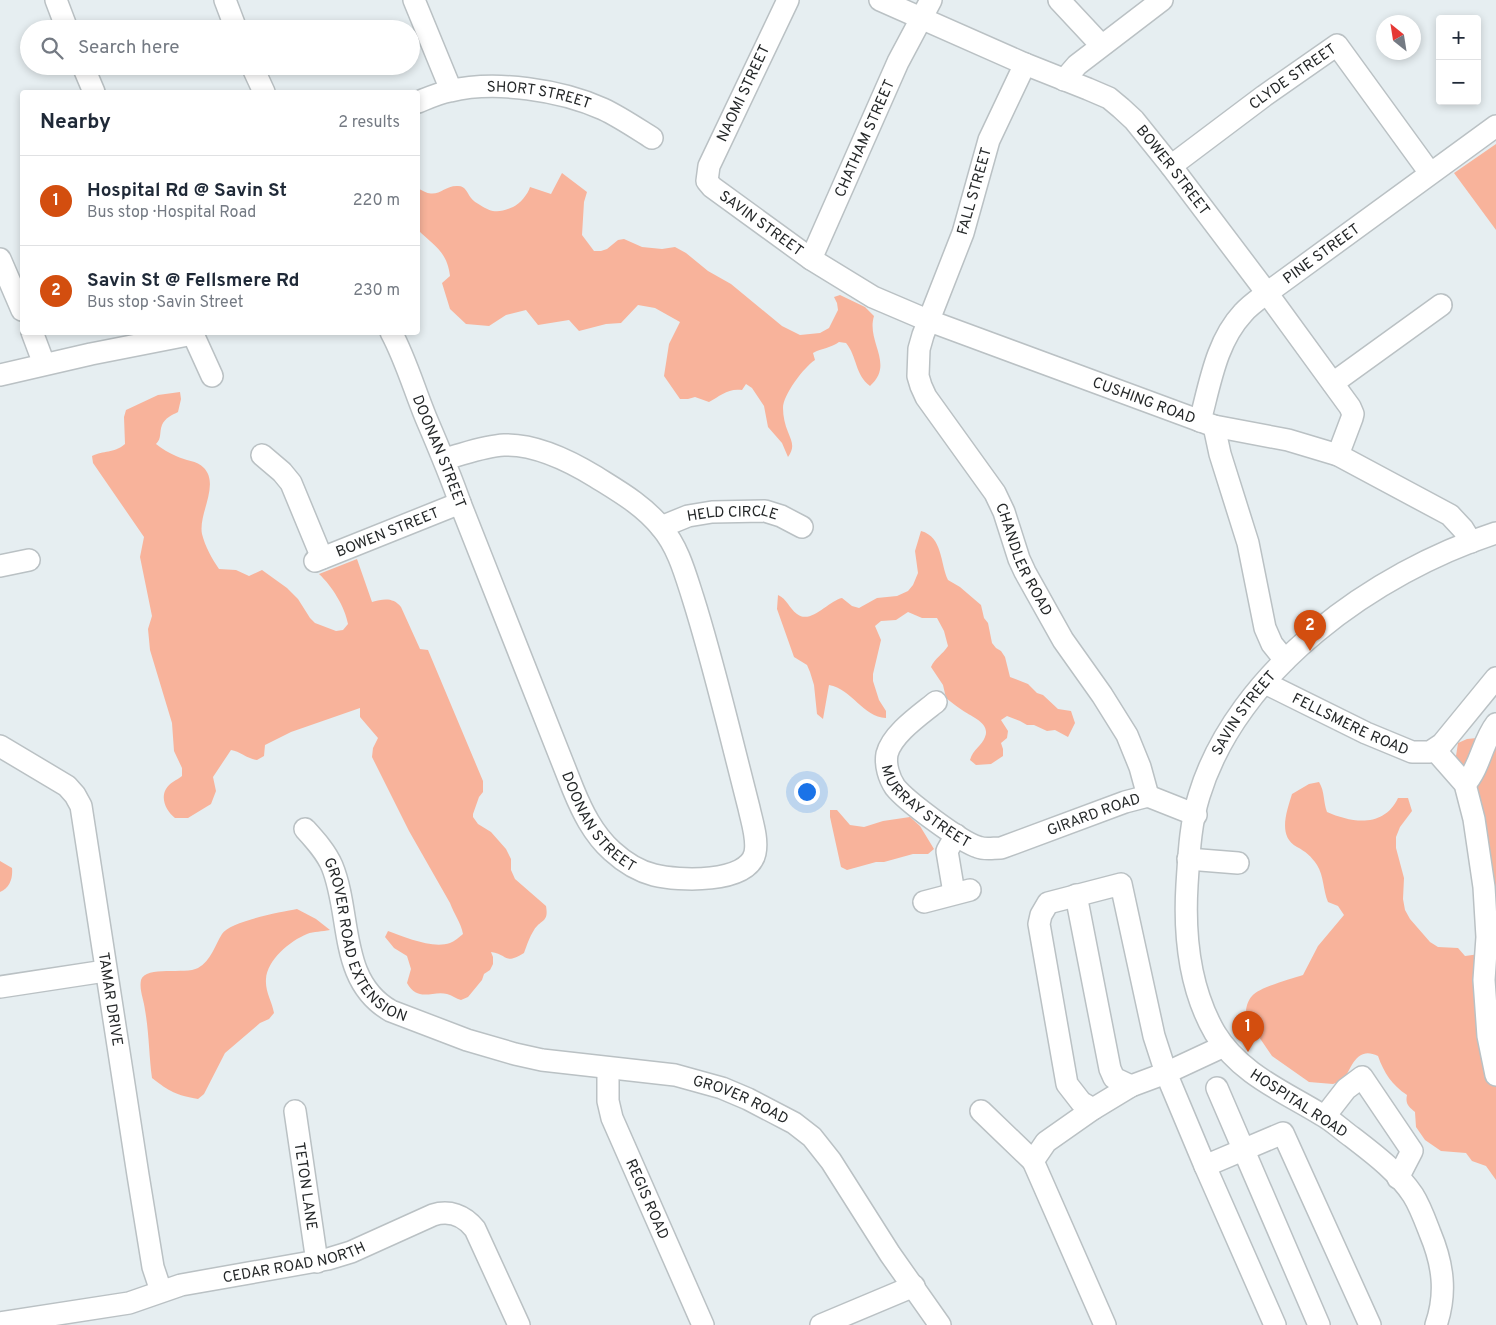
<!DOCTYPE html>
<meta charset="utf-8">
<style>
:root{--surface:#fff;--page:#f2f2f3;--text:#1f2937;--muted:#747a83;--line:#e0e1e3;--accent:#d34e0f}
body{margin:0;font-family:Overpass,sans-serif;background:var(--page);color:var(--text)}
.controls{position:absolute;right:15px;top:15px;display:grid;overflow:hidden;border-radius:5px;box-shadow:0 2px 8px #0003}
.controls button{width:45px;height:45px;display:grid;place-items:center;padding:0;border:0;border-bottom:1px solid var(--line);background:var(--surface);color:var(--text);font:25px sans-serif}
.compass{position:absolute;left:1376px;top:15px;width:45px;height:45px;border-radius:50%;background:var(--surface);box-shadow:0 2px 8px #0003;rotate:330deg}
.you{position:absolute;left:806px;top:791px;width:18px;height:18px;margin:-12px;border:4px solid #fff;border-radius:50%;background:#1a73e8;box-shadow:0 0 0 8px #1a73e833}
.badge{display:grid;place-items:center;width:32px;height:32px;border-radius:50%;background:var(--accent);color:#fff;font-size:16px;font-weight:700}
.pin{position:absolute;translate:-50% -41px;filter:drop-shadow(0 1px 2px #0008)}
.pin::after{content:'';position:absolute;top:26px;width:18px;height:15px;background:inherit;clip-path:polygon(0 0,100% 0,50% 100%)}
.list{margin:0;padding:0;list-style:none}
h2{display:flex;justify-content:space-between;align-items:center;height:65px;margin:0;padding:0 20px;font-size:21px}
h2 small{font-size:16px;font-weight:400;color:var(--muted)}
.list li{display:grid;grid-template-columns:32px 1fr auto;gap:15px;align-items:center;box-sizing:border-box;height:90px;padding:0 20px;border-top:1px solid var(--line)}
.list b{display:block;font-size:19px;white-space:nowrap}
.list p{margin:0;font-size:16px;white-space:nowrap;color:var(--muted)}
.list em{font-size:16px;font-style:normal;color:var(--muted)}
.icon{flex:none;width:28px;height:28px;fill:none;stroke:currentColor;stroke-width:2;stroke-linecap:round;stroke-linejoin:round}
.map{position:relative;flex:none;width:1496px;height:1325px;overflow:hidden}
.search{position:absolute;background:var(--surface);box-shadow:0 2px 8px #0003;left:20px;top:20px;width:400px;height:55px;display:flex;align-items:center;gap:12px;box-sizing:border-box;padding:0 18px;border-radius:28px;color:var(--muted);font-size:19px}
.panel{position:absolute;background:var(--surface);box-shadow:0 2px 8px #0003;left:20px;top:90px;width:400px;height:245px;border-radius:5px}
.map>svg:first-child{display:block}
.green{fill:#f8b39b}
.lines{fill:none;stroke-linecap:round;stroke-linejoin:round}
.minor-casing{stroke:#bac1c4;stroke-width:24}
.minor{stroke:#fff;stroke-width:21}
.labels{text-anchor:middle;stroke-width:4;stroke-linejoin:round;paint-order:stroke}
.street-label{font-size:15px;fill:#252829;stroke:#fff}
</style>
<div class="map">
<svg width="1496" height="1325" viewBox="0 0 1496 1325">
<rect width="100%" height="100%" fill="#e6eef1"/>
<path class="green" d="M1496,144V230L1454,173Z
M562,173L587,192L584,202L582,235L594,251H601L607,249L618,240L624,239L642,247L662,249L675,247L686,253L708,271L731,284L782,326L800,335L820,333L829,328L838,310L837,303L834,297L840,295L865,307L874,316C866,342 895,364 870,386C855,375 857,356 846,343L839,342C831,348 822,348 813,353L815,360C804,367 783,395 783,408C783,416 785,425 788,432C792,442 795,447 788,457L782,443L768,427L764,406L752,388L746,384L742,390C728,388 720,396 709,402L695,397L688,399H680L664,376L669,344L680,322L655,308L638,305L621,323L606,324L579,331L569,320L538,325L526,310L506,315L489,326L466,324L450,309L442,283L450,276C447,251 434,246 418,230V188C438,202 442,185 458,186C466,186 467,193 471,198C473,201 477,203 480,205C492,213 499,213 513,207C520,204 528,194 530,187L551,194Z
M180,392L181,399L178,412C172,415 165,418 162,425C159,433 162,438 156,444C162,449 169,453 176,456C185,461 197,460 204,468C220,485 198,514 202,534C205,546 212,559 219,569L236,570L249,576L262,570L287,588L298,599L310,618L315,623L336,631L343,630L348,624C345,607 332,586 319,574L357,559L372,602C383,599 393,597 401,607L420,649L428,650L483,781V792L479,797L473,814V817L478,824L491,832L506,849L511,859V870L515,879L546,906C549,923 541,919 534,930C529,938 527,945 524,953C504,965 509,955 491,952L493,957V964L490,970L484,974L482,980L468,997L461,1000C456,999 452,995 447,994C433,990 418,1003 407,983L411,969L407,956L394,948L385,937L388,931C405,937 432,949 450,943C455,941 459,937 463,934C461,923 454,914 450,903L409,831L372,757L373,748L378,738L360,717V708L291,732L265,745L264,756L257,760C247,759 240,751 231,750L213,777L216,791L211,804L188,818H175C167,812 160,799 166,789C169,783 177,780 182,776V768L174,751L172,723L150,650L148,629L152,616L140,557L144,537L93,463L92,456C104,450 113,454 125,444L124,417L126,410L158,395Z
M921,531C943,537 940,563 948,580L960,587L981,605L984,618L988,623L992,643L996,648L1001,651L1005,657L1010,677L1028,684L1037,693L1043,695L1058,709L1071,711L1075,723L1068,737L1055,730L1047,731L1034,725H1027L1020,721L1007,716L1001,720L1008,731L1007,738L1001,743L1003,749V756L991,764L976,765L970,760C973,749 982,746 985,737C991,723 970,716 962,710C956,706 951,702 946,698L943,685L931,667C935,658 943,654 948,646L944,631L937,618H922L908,612L896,620L881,621L875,626L881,640L873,674V681L879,700L886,711V718C863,717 852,689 829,685L823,719L817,714L814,685L810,672L807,665L794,657L777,609L778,595C787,599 789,608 797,614C811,625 828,601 842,598L852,606L859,608L877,598L897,596L908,591L913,585L918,573L915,551Z
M1477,738L1496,743V920L1469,780L1456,756L1458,743L1467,739Z
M1319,782C1325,792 1323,801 1327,812C1352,823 1384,828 1398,798H1408L1412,811L1400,827L1396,837V848L1404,878L1403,899L1405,910L1410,919L1430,942L1438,947L1458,948L1465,956L1487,953L1496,925V1180L1486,1166L1472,1161L1466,1153L1441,1151L1425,1140L1416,1127L1415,1112C1409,1107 1405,1104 1407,1095C1392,1085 1384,1073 1378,1056C1358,1046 1352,1065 1344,1080L1333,1084L1309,1082L1272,1056L1246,1018C1245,1011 1247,1001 1252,996C1260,987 1291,979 1303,975L1318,946L1344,915L1338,906L1328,902C1323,890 1324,876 1317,865C1312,857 1305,851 1297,847C1277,836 1287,811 1292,794L1309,784Z
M830,810H837L850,825L864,827L883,821L910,817L920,826L934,849L928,854H913L884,862H876L847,870L841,867L830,817Z
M0,861L12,868C13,878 10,888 0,892Z
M297,909L316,919L330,930C322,932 314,931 307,934C290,941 267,960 266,979C265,992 272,1001 274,1013L269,1019L260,1023L225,1053L204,1094L198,1099C176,1095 170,1092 152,1078C149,1056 149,1032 145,1010C144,1000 139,990 141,980C146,965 185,975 198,968C211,961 215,945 222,934C230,921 281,912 297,909Z"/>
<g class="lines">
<g class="minor-casing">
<g id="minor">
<path d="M56,0L67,29"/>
<path d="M225,0L236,29"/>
<path d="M414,0L451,90"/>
<path id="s1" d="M788,0L709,166L707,181L712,187L811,259L873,297L927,320L1214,426L1288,440L1338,455L1450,515L1463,529L1471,542"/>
<path id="s2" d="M880,0L1025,64L1088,89L1109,98L1121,108L1134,120L1171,166L1267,293L1350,407L1353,414L1352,418L1338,455"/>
<path d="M1059,0L1101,45"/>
<path id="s3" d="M1025,64L989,140L963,233L923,335L919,349L918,376L921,386L926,397L995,493L1004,512L1019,559L1025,572L1063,640L1102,695L1127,735L1140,767L1148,796"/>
<path d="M83,66L94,92"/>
<path d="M252,66L264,92"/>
<path d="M1064,80L1077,65L1162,0"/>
<path id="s4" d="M418,102C428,98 439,93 450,91C495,80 561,90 603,109C620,117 636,128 652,138"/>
<path id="s5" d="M1171,166L1264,96L1337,45L1430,173"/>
<path d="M0,259L22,310"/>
<path id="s6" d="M811,259L898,62L931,0"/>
<path d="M32,332L44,364"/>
<path d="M192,332L212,376"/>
<path id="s7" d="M391,332C406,360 414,389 426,418C438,446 450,474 460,503L573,789C582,811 593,834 612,851C624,862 638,871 654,875C678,881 748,884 755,853C758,839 752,822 749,808C742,780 735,752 728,725C717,682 706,639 693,598C685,573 678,547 661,527C643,505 620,492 596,477C570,461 536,444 504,445C484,446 464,454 444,459"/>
<path d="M0,375L91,354L193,334"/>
<path d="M1333,383L1441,305"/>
<path id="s8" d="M1200,421C1210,384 1216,342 1243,313C1250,305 1259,299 1267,293L1496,126"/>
<path d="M1214,426L1220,454L1248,543L1265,628L1272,644L1285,660"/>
<path d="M262,455L282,472L291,483L322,558"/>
<path id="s9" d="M661,527L688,516L712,512L765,511L781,516L802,527"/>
<path id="s10" d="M315,561L460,503"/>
<path d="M0,566L29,560"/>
<path id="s11" d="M1265,683L1366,733L1412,752H1430L1442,744L1496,678"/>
<path id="s12" d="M936,702C920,715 892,734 887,754C885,765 889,778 895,787C906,801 961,842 978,847C985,850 993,848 1001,848L1125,802L1148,796L1196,815"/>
<path id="s13" d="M0,746L67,786L75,795L81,806L138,1175L153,1267L161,1291"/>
<path d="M1435,750L1465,784L1474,819L1484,887L1487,937L1484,980L1488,1036L1496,1075"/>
<path d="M1465,784C1480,768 1482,742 1496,724"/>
<path id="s14" d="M305,829C315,840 326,852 332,866C352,915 338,981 391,1011L467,1040L515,1054L542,1060L675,1075L722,1088L748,1099L794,1123L812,1137L831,1161L890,1254L940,1325"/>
<path d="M1188,859L1238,863"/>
<path d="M954,893L947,851L956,835"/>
<path d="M1076,895L1110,1069L1114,1078L1131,1086"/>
<path d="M924,902L970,890"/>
<path d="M0,987L105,971"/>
<path id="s15" d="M608,1068V1101L612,1118L703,1325"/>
<path d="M1217,1088L1319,1325"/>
<path d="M1093,1109L1081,1102L1067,1084L1039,924L1041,915L1048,903L1121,884L1154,1036L1166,1073L1205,1166L1283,1133L1370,1325"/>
<path id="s16" d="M295,1111L317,1262"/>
<path d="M981,1111L1033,1161L1046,1142L1093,1109L1131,1086L1166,1073L1224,1046"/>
<path d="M1325,1116L1346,1089L1362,1077L1412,1151L1398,1178"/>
<path d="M1033,1161L1105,1325"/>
<path d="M1205,1166L1275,1325"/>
<path id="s17" d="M0,1323L129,1303L181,1285L328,1259L351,1252L433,1215C449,1210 464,1215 475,1229L519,1325"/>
<path d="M821,1325L914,1286"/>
<path id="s18" d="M1436,1325C1447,1293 1443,1264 1430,1233C1425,1220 1420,1206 1413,1195C1397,1171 1374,1154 1352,1137C1342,1130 1333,1121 1322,1115C1283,1091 1240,1074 1215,1033C1189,988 1184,935 1187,885C1189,855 1190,825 1199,796C1237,670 1375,572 1496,533"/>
</g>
</g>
<use href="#minor" class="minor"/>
</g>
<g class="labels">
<g class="street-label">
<text dy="5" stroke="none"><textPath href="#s5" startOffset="151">CLYDE STREET</textPath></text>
<text transform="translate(743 93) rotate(-65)" y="5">NAOMI STREET</text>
<text dy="5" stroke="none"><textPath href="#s4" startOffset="124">SHORT STREET</textPath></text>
<text dy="5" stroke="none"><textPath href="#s6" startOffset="132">CHATHAM STREET</textPath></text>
<text dy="5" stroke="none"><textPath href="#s2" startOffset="346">BOWER STREET</textPath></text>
<text transform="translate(974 191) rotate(-74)" y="5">FALL STREET</text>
<text dy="5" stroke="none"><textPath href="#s1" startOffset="268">SAVIN STREET</textPath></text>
<text dy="5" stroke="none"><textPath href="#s8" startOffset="216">PINE STREET</textPath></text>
<text dy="5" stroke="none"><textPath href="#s1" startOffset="692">CUSHING ROAD</textPath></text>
<text dy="5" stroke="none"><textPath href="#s7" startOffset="129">DOONAN STREET</textPath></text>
<text dy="5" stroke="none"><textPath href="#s9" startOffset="74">HELD CIRCLE</textPath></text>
<text dy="5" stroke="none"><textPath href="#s10" startOffset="78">BOWEN STREET</textPath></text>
<text dy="5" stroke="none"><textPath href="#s3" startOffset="545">CHANDLER ROAD</textPath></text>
<text dy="5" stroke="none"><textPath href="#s18" startOffset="732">SAVIN STREET</textPath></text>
<text dy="5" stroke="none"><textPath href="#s11" startOffset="95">FELLSMERE ROAD</textPath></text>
<text dy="5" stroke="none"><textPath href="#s12" startOffset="142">MURRAY STREET</textPath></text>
<text dy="5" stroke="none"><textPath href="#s12" startOffset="332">GIRARD ROAD</textPath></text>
<text dy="5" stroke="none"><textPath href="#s7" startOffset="534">DOONAN STREET</textPath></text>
<text dy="5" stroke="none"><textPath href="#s14" startOffset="131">GROVER ROAD EXTENSION</textPath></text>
<text dy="5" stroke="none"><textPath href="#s13" startOffset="298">TAMAR DRIVE</textPath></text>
<text dy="5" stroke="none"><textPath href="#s14" startOffset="571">GROVER ROAD</textPath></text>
<text transform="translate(1299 1103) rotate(33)" y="5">HOSPITAL ROAD</text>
<text dy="5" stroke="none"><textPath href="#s16" startOffset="76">TETON LANE</textPath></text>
<text dy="5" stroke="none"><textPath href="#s15" startOffset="139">REGIS ROAD</textPath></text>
<text dy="5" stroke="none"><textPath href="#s17" startOffset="301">CEDAR ROAD NORTH</textPath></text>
</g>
</g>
</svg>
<div class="controls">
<button>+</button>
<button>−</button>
</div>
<svg class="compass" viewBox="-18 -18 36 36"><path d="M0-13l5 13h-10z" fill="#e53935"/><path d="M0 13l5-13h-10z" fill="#747a83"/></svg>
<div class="you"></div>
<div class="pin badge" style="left:1248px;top:1052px">1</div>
<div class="pin badge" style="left:1310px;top:651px">2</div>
<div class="search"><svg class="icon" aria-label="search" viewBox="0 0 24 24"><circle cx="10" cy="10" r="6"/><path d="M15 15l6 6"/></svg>Search here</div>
<section class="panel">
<h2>Nearby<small>2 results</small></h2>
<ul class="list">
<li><span class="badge">1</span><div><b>Hospital Rd @ Savin St</b><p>Bus stop · Hospital Road</p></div><em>220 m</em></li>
<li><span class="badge">2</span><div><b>Savin St @ Fellsmere Rd</b><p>Bus stop · Savin Street</p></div><em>230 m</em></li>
</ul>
</section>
</div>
